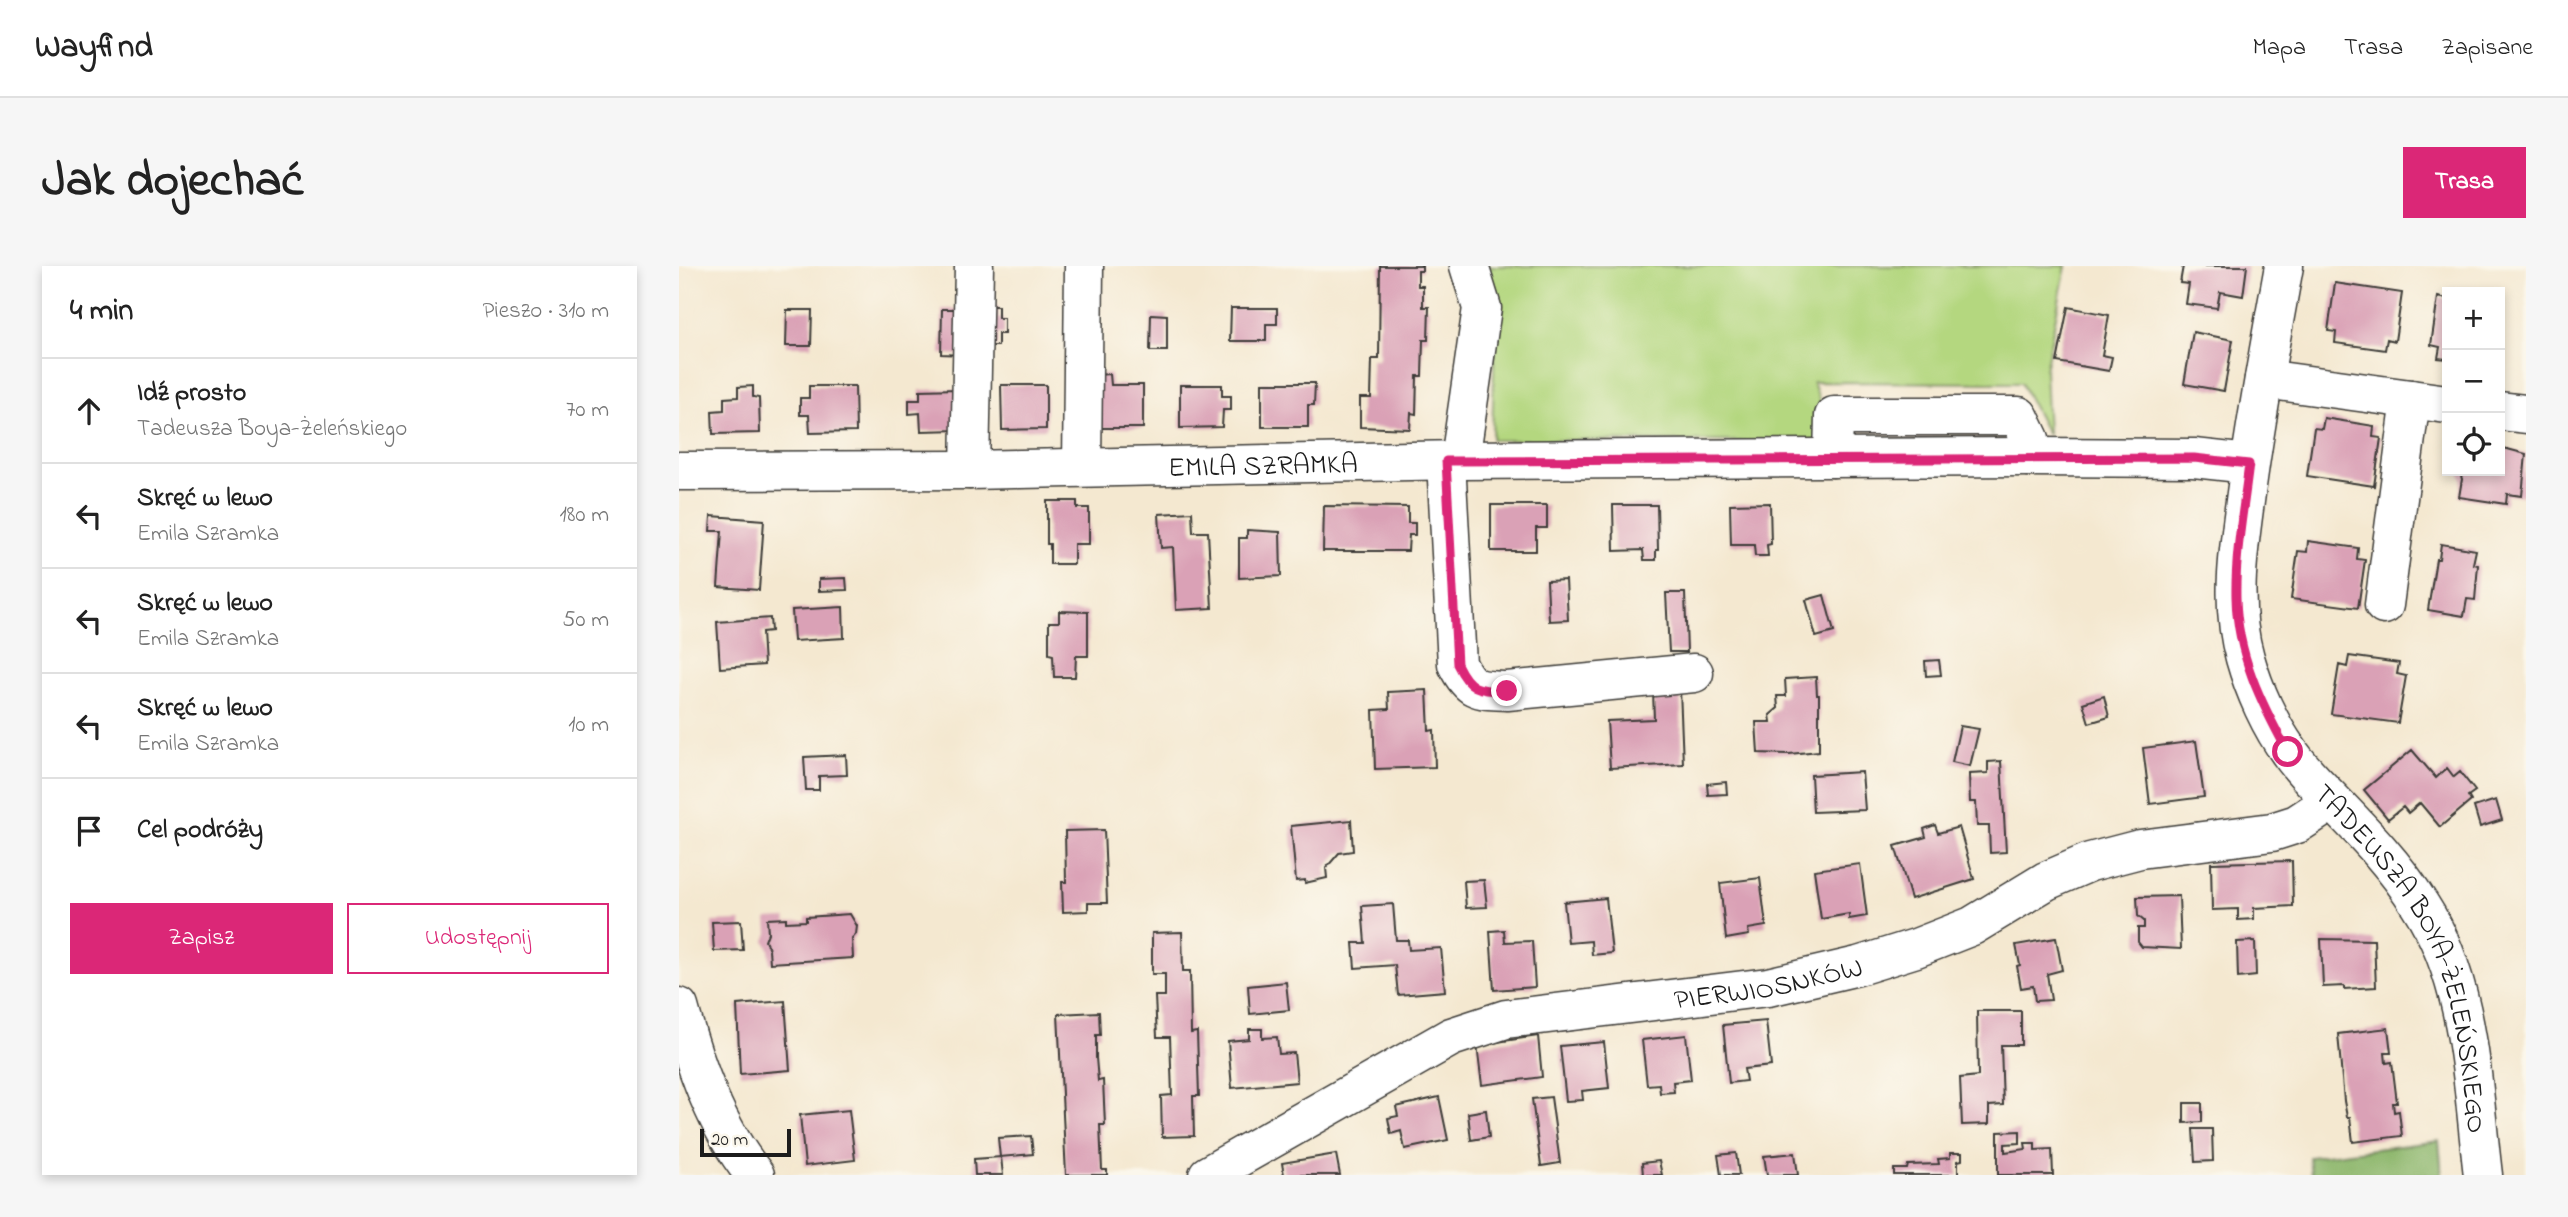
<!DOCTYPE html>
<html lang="pl">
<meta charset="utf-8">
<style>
:root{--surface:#fff;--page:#f6f6f6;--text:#222;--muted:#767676;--line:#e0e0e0;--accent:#db2777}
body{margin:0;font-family:"Indie Flower",sans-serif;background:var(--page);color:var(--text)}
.controls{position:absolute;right:21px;top:21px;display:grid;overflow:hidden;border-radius:0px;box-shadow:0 4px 10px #0003}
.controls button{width:63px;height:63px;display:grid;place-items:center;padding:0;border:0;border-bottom:2px solid var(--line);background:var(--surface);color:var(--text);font:35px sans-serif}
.scale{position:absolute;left:21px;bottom:18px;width:91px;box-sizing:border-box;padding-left:7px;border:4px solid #1c1c1c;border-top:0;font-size:19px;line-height:24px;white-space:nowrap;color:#1c1c1c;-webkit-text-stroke:5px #fbf7ec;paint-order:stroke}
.stop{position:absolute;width:21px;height:21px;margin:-16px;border:5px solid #db2777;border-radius:50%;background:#fff}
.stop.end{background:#db2777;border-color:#fff;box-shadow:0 2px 7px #0008}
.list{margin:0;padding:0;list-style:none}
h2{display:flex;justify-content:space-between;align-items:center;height:91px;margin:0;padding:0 28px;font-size:30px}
h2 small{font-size:23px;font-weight:400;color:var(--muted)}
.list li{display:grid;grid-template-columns:46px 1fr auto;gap:21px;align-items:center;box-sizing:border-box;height:105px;padding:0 28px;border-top:2px solid var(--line)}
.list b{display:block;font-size:26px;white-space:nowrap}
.list p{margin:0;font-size:23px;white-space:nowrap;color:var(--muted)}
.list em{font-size:23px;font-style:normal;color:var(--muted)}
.actions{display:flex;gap:14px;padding:21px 28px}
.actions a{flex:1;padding:16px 0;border:2px solid var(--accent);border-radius:0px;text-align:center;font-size:24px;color:var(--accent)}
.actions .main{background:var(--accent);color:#fff}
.icon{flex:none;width:38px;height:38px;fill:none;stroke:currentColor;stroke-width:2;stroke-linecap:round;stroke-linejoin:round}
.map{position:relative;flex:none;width:1847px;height:909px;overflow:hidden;border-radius:0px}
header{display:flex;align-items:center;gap:42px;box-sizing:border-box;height:98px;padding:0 35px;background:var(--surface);border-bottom:2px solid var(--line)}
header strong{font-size:33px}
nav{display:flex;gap:38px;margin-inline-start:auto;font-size:24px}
.intro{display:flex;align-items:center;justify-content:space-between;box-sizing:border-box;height:168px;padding:0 42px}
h1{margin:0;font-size:49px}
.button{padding:18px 32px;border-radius:0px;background:var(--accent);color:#fff;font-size:24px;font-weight:700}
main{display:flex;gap:42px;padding:0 42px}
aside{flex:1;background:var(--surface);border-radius:0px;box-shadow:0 4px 10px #0003}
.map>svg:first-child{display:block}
.green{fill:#b4d77f;stroke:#687a4e;stroke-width:2}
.forest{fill:#8fb86e;stroke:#566a45;stroke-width:2}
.building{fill:#daa1b6}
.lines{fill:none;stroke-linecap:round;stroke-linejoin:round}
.minor-casing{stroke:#3c3b37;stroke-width:41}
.minor{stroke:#fff;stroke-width:38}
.route{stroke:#db2777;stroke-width:9}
.labels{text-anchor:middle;stroke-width:5;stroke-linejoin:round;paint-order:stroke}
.street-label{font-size:28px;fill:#1c1c1c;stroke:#fbf7ec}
</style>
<header>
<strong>Wayfind</strong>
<nav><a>Mapa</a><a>Trasa</a><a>Zapisane</a></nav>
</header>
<div class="intro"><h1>Jak dojechać</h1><a class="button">Trasa</a></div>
<main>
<aside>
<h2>4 min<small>Pieszo · 310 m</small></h2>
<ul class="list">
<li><svg class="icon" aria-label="ahead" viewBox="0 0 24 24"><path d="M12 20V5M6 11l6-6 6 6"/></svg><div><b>Idź prosto</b><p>Tadeusza Boya-Żeleńskiego</p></div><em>70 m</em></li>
<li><svg class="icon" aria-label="left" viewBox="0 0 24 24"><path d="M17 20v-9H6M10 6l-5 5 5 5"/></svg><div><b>Skręć w lewo</b><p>Emila Szramka</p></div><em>180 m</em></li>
<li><svg class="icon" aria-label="left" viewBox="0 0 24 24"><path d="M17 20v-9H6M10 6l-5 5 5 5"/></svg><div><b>Skręć w lewo</b><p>Emila Szramka</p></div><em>50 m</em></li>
<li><svg class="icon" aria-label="left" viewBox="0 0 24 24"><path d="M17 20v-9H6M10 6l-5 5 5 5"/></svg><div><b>Skręć w lewo</b><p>Emila Szramka</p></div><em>10 m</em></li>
<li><svg class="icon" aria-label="arrive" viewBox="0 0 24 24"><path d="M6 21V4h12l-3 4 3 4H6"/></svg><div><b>Cel podróży</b></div></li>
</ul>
<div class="actions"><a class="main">Zapisz</a><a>Udostępnij</a></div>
</aside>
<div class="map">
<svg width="1847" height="909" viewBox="0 0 1847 909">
<rect width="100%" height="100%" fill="#fbf7ec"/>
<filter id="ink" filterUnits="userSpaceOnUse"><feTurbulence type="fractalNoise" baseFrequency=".0143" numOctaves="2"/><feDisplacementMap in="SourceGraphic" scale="14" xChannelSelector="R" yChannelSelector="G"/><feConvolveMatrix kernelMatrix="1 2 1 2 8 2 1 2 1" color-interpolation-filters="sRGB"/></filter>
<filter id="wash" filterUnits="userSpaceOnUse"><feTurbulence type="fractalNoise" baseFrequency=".00686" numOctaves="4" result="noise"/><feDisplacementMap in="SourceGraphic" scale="28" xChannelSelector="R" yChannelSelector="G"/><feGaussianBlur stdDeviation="1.57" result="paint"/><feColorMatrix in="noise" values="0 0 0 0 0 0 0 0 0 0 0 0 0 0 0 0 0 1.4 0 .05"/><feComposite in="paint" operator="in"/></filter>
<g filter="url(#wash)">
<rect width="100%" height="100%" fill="#f4e8d0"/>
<path class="green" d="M806,0H1387L1366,104L1369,169L1342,117L1134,116L1142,139V176L813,174L817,32Z"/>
<path class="forest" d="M1760,875L1763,909H1632L1630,891Z"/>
<g id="blocks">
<path class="building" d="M701,0H743V5H739V20H744V41H750L749,74H744L743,110H738L737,148L732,147L731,163L681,161V132H692L693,93H700Z
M1504,0H1568L1564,30L1541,26L1538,42L1507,38L1510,18L1501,17Z
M1656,17L1723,27L1716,75L1708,73L1706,84L1656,77L1657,66L1649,65Z
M1759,31L1768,33V93L1759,92L1761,81L1752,79Z
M301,40H319V52H325V68H319V80H300Z
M1389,41L1430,49L1423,89L1433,91L1430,105L1378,96Z
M552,42H598V58H587V75H551Z
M263,43H285L284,89L262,88Z
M108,44H133L132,80H107Z
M472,48L488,49V85H471Z
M1514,66L1554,74L1545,125L1505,118Z
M431,108L432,119H464V162H418L417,109Z
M583,117H636L635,139H629V161H583Z
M322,119H367V163L323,164Z
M501,119H543V130H552V144H544L543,161L501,162Z
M74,120V131L80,132L81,167L34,168L33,145L45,144V132L59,131V121Z
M130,120H176L177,166L131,167L130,149H121V132H130Z
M280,123L281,164L242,165L241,147L230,148V134H241V124Z
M1645,152L1695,160L1694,171L1702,172L1695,220L1628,210L1635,162L1643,163Z
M1821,181L1847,188L1843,230L1828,228L1827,238L1780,231L1783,213L1780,205H1821Z
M368,235H398V242H410V278H395V298H371V278H368Z
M1091,237L1092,278L1088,279L1089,290H1076L1075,279H1052L1051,238Z
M812,239H868V262H857V285H812Z
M934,239H978L979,284H977V294H965L964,284L935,285Z
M645,240L729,241V257H736V269H730L729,285H644Z
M513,246L514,266H529L533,342L497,344L494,281L482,282L480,248Z
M32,250L85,254L80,324L39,321L43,265H31Z
M568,264L601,266L602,310L560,312V272H568Z
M1629,275L1679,282L1678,293L1686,294L1679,342L1612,333L1619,285L1628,286Z
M1762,278L1797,284L1794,298L1799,299L1796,334L1788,333L1785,350L1749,344L1757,293H1760Z
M167,312L168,324L140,325V313Z
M887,314L889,354L870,355L868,315Z
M987,327H1006L1008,386H990Z
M1145,329L1155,366L1137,371L1127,334Z
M164,341L165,372L115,375L113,344Z
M380,345L409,346V390H397L396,411H375L374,389L370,388V356H380Z
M91,352L92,365L83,366L85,399L41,402L38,356Z
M1670,390L1720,397L1718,408L1727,410L1719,457L1652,448L1660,399L1668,401Z
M1260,394L1262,409L1247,410L1246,395Z
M1137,411L1138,429H1140V485L1110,488L1079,487L1077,456H1092L1091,449L1099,442L1098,430H1107L1106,413Z
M1001,423L1004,498L931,502L928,455L975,453L974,425Z
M748,424L750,465L755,464L756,501L696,503L694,444L710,443L709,426Z
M1425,430L1430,451L1410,457L1404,437Z
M1281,460L1300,463L1291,500L1273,496Z
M1517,475L1525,531L1471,538L1464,482Z
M1733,484L1757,512L1768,502L1775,511L1781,506L1796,525L1789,530L1792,535L1761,561L1741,537L1729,547L1724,541L1709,553L1685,524Z
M167,489L168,509L140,510V524H127L125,491Z
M1322,495L1327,586L1311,587L1310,560H1298L1297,536H1291L1290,508L1309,507V496Z
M1183,506L1186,544L1134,546L1132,509Z
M1047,516L1048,528L1029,529L1028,518Z
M1817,534L1823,554L1801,561L1795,541Z
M672,554L674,585L660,587L647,602L648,612L626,617V614L617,615L612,560Z
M1256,559L1259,567L1280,561L1295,613L1232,633L1216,580L1247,571L1245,563Z
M425,564L428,637H409V645L384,646L383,616H387L386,565Z
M1613,595L1614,640L1575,642V653L1559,654V643L1533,644L1532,597Z
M1181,598L1188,650L1170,653V648L1142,653L1135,604Z
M1081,612L1087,660L1069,663L1070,669L1047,673L1041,617Z
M805,614L808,641L787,642L785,615Z
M1500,630L1502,683L1463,681L1459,676V662H1465V655L1459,650L1458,631Z
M927,632L933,687L913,689L912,675L889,677L885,636Z
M714,638L717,674H729L730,684L762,682L766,725L719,729L716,699L676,702L674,677H686L683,640Z
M171,648L178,660L177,668L173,673L174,692L91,697L90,683L86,675L89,667L88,653L107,652V656L127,655V651Z
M62,655L64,684L35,685L33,656Z
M825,664L826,676L853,675L856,721L815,724L811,665Z
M503,666L504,705H511L512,767L518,766L520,830H514L515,870L483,871L482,830L493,829L491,771H478L476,730H486V708H473V667Z
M1377,672L1383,704L1368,708L1372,734L1356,735L1354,720L1342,722L1338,700L1341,699L1337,679Z
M1642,673L1695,674L1697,721L1665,723V720L1644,721Z
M1576,675L1577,710L1559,712L1558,676Z
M607,716L610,744L571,748L569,720Z
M106,735L111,804L61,808L58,739Z
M1298,745H1342V779H1322L1324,839L1310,840V858L1283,859L1281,812L1299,810Z
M420,746L421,769H417V792L419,815L424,814L426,859H421L423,904H428V909H387L379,748Z
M1087,755L1092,800L1065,803L1067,815L1050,817L1044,759Z
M1709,762L1712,787H1706L1707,797L1713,796L1718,837H1714L1715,846L1720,845L1723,870L1674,876L1671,851H1668L1665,835L1659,768Z
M570,763H583V772L598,771L600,788L615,787L618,816L553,822L549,775L570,773Z
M1007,769L1012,814L994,816L995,826L981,827L980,818L968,819L963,774Z
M859,770L863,811L803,819L798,779Z
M925,776L930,822L903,825L904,834L887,835L881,780Z
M760,831L769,874L726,883L722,865L712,868L709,852L719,850L717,841Z
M872,831L881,897L862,900L853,833Z
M1505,837H1523V856L1505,857Z
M170,844L176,894L126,900L121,849Z
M807,844L810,871L792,874L789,847Z
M1514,863H1533L1534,895L1516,896Z
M1341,865V877L1326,878V886L1347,883L1346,877H1356V884L1373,883L1374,909H1319V866Z
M352,870L354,888L321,891L319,872Z
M1057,887L1060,909H1042L1039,889Z
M1116,887L1119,909H1088L1085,890Z
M1271,887H1283V894L1279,895V909H1215V903H1228L1229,899L1260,898L1259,893L1271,892Z
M657,888L661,909H605L603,897Z
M322,891L324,909H296L295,893Z
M980,895L983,909H964L963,897Z"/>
</g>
</g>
<g filter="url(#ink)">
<use href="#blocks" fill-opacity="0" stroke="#3c3b37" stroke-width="2"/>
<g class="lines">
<g class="minor-casing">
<g id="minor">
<path id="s1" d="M1605,0C1591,78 1576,156 1566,235C1559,287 1551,340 1566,392C1575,424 1591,460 1611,487C1623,504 1638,519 1653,534C1685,567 1717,600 1741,639C1792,717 1793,819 1804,909"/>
<path d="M1585,113L1768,138"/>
<path d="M1821,145L1847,148"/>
<path d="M1154,192L1155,150H1340L1351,173V191"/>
<path d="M781,194L803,42L790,0"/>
<path d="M767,195L778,398C791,425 799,424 828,425L1015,407"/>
<path d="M403,201L405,0"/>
<path d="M291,204L295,0"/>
<path id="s2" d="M0,205L291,204L781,194L1351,191L1515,192L1570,198"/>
<path d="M1705,339L1732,133"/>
<path d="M0,741C16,800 37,862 76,909"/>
<path id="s3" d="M529,909L772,771L827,753L1089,721L1179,700L1237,682L1293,660L1367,615L1411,596L1461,583L1593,566L1618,558L1653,535"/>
</g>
</g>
<use href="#minor" class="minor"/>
</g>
</g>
<g class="lines" filter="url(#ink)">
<path class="route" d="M828,425C799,424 791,425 778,398L767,195L1515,192L1570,198C1565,241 1556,287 1557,331C1558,388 1582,437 1609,486"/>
</g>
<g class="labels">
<g class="street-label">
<text dy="10" stroke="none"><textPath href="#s2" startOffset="584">EMILA SZRAMKA</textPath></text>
<text dy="10" stroke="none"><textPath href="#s1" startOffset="744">TADEUSZA BOYA-ŻELEŃSKIEGO</textPath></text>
<text dy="10" stroke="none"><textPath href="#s3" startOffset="602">PIERWIOSNKÓW</textPath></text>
</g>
</g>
</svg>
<div class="controls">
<button>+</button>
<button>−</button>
<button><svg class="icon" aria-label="locate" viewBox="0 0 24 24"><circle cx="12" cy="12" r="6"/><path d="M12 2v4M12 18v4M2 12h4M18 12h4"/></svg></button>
</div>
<div class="scale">20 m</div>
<div class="stop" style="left:1609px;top:486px"></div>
<div class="stop end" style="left:828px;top:425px"></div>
</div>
</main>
